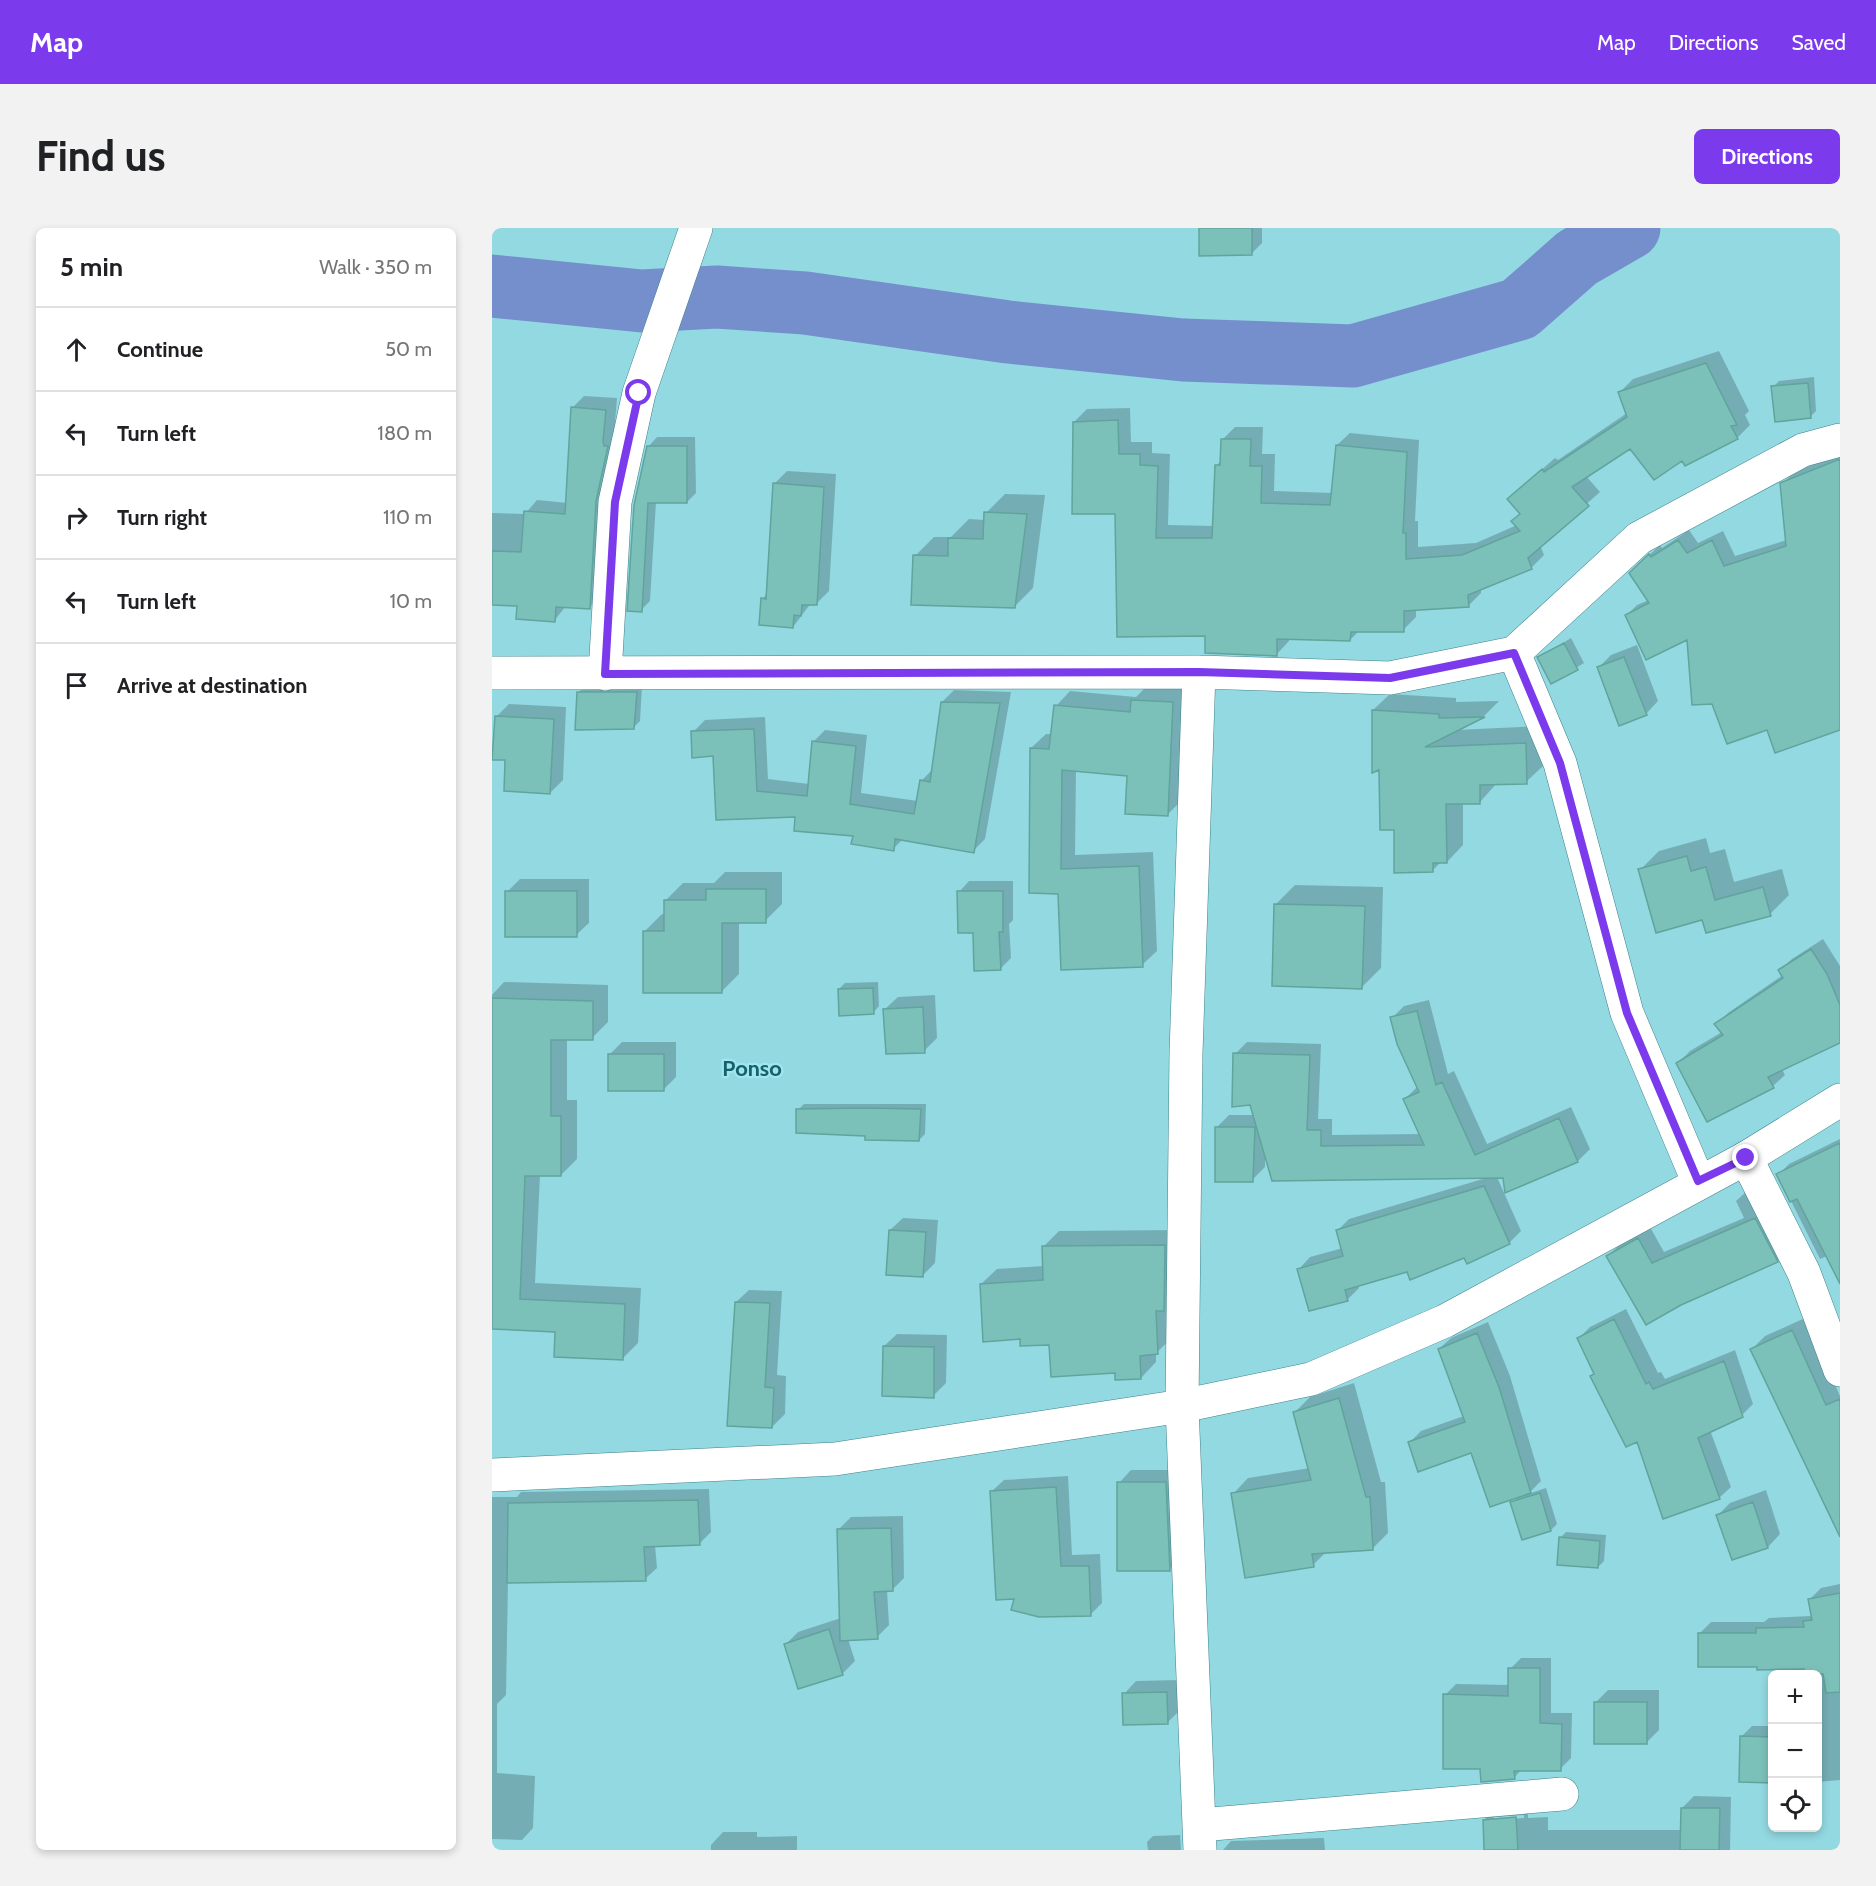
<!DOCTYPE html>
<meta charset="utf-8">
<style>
:root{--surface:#fff;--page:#f2f2f2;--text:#202124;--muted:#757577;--line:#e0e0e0;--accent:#7c3aed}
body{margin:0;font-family:Cabin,sans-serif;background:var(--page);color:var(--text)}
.controls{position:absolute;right:18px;bottom:18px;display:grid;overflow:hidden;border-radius:9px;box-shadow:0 3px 9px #0003}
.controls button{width:54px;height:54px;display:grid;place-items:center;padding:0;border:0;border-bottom:2px solid var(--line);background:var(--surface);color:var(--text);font:30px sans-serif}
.stop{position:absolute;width:18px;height:18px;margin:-14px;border:4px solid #7c3aed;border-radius:50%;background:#fff}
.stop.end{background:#7c3aed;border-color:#fff;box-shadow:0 2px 6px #0008}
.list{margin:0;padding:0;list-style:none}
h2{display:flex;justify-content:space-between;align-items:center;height:78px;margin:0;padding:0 24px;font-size:26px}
h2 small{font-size:20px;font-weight:400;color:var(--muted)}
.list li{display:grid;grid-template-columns:39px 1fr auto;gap:18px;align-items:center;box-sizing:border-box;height:84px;padding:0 24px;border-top:2px solid var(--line)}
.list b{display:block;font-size:22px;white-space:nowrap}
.list em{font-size:20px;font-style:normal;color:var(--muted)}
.icon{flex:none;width:33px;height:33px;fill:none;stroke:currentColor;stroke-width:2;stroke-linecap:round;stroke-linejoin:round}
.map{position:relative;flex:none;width:1348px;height:1622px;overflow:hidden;border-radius:9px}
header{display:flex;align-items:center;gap:36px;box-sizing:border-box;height:84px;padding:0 30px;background:var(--accent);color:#fff}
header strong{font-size:28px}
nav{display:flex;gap:33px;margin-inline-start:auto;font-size:21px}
.intro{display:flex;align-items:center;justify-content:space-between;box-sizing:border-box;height:144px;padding:0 36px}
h1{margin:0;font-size:42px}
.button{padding:15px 27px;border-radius:9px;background:var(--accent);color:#fff;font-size:21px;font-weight:700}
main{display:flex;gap:36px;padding:0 36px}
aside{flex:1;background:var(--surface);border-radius:9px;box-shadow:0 3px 9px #0003}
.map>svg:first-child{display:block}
.shadow{fill:#0003;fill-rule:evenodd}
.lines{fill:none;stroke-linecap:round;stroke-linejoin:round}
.river{stroke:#758fcd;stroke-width:63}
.building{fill:#7cc1b9;stroke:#60a49c;stroke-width:1.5}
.street-casing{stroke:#3d828b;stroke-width:34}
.secondary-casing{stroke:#3d828b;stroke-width:34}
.street{stroke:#fff;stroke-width:33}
.secondary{stroke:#fff;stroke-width:33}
.route{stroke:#7c3aed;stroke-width:8}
.labels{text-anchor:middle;stroke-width:4.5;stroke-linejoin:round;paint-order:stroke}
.quarter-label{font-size:22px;font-weight:bold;fill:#17616a;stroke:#a0e6ef}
</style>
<header>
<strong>Map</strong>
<nav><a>Map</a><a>Directions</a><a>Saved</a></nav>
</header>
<div class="intro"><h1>Find us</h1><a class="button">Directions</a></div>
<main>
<aside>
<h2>5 min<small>Walk · 350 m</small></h2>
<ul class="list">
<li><svg class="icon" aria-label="ahead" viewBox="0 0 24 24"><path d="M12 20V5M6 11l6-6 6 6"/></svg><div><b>Continue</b></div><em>50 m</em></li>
<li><svg class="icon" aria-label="left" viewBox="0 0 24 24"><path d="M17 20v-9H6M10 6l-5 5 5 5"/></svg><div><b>Turn left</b></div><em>180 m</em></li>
<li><svg class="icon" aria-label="right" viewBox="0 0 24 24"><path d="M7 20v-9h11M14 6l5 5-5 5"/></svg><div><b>Turn right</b></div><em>110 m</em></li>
<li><svg class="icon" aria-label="left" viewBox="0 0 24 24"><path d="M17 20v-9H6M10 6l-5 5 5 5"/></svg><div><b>Turn left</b></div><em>10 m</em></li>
<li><svg class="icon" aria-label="arrive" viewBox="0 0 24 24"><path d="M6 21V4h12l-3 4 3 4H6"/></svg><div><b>Arrive at destination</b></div></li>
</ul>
</aside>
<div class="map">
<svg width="1348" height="1622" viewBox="0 0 1348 1622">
<rect width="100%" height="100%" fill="#93d9e2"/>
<path class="shadow" d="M708,0H770V15L760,25Z
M1227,123L1257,183L1253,187L1258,197L1245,210L1191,231L1138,219L1094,248L1108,264L1048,317L1052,327L1039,340L989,361V365L977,377L924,381V389L911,402L867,403L858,412L797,410V413L785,426L715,406L625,284L582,194L595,181L638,180L639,214H660V225L678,226L676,297L722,298L724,238L730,232V212L743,199H771L770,226H783L782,263L841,265L845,217L858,205L927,212L923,293H926V319L984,315L1025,297L1029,285L1030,259L1063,230L1066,232L1135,185L1128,164L1141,151Z
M1322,149L1324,183L1318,189L1281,159L1287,153Z
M92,168L125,170L109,368L97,380L74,378L62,393L26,376H0V285L33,286L45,272L76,275L81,179Z
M165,209H203L204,265L195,274H164L158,373L149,382L156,219Z
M1348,225V429L1323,436L1276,500L1196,410L1134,388L1145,377L1157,372L1150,334L1168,317L1170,320L1197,302L1206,315L1231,303L1243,328L1295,312L1290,256L1301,245Z
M295,243L344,246L337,363L324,376L319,375L301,399L270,371L276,365L282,256Z
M513,266L553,267L541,360L522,379L423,328L442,309H459L477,291L493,292L494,285Z
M1079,410L1092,435L1060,454L1047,430Z
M1145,417L1166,473L1154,486L1106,440L1119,427Z
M93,458H150L148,493L142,499L87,464Z
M655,458L695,460L690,572L675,587L636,547L584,542L583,627L661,624L665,723L650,737L568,664L539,520L554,506H561L564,478L578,463L644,469Z
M462,462L519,464L493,611L481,623L411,611L401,621L305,588L226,591L222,527L201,504L213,492L273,489L276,551L317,556L321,514L333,502L375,507L369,565L426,573L429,553L441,541L450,474Z
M898,466L964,470V474L1007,473L992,488L963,502L1050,498L1051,538L1034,554L1005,555L988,574H971V617L955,634H949L941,642L903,600L889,539L881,482Z
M17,476L74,479L71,552L58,565L15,531L4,489Z
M1214,610L1218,625L1233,621L1242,654L1290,641L1297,667L1278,686L1211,690L1148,642L1167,623Z
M233,644H290V676L273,693H247V746L229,764L152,704L170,686H174V672L191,655H222Z
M28,651H97V695L84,707L15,664Z
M477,653H521V692L517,696L519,730L508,741L482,703L467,664Z
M803,657L891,659L889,740L870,759L784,676Z
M1331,711L1348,738V813L1290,841L1293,847L1281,858L1186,835L1198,823L1230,804L1224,797L1236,785L1291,747L1288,742L1300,731Z
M12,754L116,757V794L100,810H75V872H85V931L69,947H48L43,1055L149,1060L146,1115L130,1131L64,1103L0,1100V767Z
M386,754L387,778L381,785L347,761L353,755Z
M443,767L445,810L432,823L393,781L406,769Z
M937,772L956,846L962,843L995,916L1079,879L1098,921L1086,933L1014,963L1012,949H1005L1029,1003L1017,1015L976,1034L973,1028L866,1057L867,1060L855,1072L807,1041L818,1029L851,1020L845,1003L857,991L994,950L773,927V939L760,952L724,900L737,887H763L743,826L755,814L829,816L826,891H840V907L928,906L913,871L926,858L900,790L912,778Z
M130,814H184V849L171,862L117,827Z
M312,876H434L433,906L427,912L374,906L306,882Z
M1348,911V1039L1342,1041L1335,1028L1328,1031L1286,947L1297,936Z
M1257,961L1297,1021L1285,1033L1188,1076L1116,1028L1128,1016L1158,999L1172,1024L1252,990L1244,973Z
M411,990L446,992L443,1035L430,1048L398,1002Z
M688,1002L681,1109L664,1125V1134L649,1150L624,1144L559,1116L530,1110L489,1056L505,1041L552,1038L551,1019L567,1003Z
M257,1062L290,1063L285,1147L294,1148L293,1186L280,1199L244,1074Z
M1134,1081L1166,1145L1169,1144L1173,1151L1243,1122L1261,1176L1250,1187L1218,1202L1239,1259L1227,1270L1145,1212L1100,1148L1103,1144L1087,1110L1098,1099Z
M1313,1090L1348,1168V1278L1337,1283L1260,1121L1273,1108Z
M996,1094L1018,1148L1049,1253L1036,1266L1054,1260L1065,1296L1059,1302L1031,1310L1020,1275L1027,1267L980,1223L918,1214L929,1203L972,1188L947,1121L959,1110Z
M405,1106L455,1107L454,1155L441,1168L392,1118Z
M862,1155L889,1254H893L896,1305L880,1321L835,1323L821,1337L741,1266L756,1250L818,1240L803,1184L818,1169Z
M639,1242H686L690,1329L677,1341L627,1255Z
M576,1248L580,1327L608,1326L610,1375L598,1387L524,1369L500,1263L512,1252Z
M217,1261L219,1304L207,1316L163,1317L165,1340L153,1351L16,1353L14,1467L5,1476V1545L43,1548L41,1600L30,1612L0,1611V1269H25L29,1264Z
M1274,1262L1288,1306L1276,1319L1226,1287L1238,1275Z
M411,1288L412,1350L400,1362H395L397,1397L385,1409L356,1411L363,1433L351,1445L307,1459L293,1417L306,1404L349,1390L347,1301L359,1289Z
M1074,1304L1114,1307L1112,1333L1106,1339L1068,1310Z
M1348,1356V1552L1326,1554V1446H1314V1439L1266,1438L1208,1405L1219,1394H1272L1277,1390L1319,1388L1321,1386L1318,1371L1329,1360Z
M1029,1430H1059V1485H1080L1079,1530L1068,1541H1030L1022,1550L990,1539L953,1467L964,1456L1018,1457V1441Z
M687,1452L688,1482L675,1495L632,1466L644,1453Z
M1116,1462H1167V1502L1154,1515L1103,1475Z
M1260,1498H1280V1553L1249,1509Z
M1202,1568L1239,1569L1238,1622H994L992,1592L1004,1580L1036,1578V1590L1056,1589V1602H1190V1580ZM1032,1587V1590L1002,1592V1589Z
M231,1604H265V1609L305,1608V1622H219V1617Z
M688,1607L689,1622H656L655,1614L661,1608Z
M832,1610L833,1622H731L739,1613Z"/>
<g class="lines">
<path class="river" d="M0,58L150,73L225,69L313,75L516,104L691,122L861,128L1027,81L1085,30L1137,0"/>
</g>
<path class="building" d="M707,0H760V27L707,28Z
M1214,135L1245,197L1239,198L1246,211L1193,238L1190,233L1162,252L1138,221L1080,259L1097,278L1036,330L1040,341L976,367L977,379L912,383V404H859L858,413L785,411V428L713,425V408L625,409L623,286H580L581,194L626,192L627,226H648V237L666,238L664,310H720L723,237H728L729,211H759L758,238H770L769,275L838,277L844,217L915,224L911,305H914V331L970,327L1028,303L1019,293L1028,286L1015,271L1050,241L1052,244L1135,189L1126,164Z
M1316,155L1319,190L1283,194L1279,158Z
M79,179L114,182L111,213L112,218H116L104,273L98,381L64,379L63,394L24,391L25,378L0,377V323L29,324L32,283L73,286Z
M155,218H195V275H156L150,384L135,383L142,277Z
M1348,231V502L1283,525L1275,502L1235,516L1220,476L1200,477L1195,412L1154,432L1133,387L1157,375L1137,345L1157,326L1159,329L1186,312L1195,325L1220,312L1232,338L1294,318L1288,255Z
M281,255L332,259L325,377H310L309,388L302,387L301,400L267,397L269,370L274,371Z
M492,284L535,286L523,380L419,377L421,327L456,328V310L491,311Z
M1072,415L1086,442L1059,456L1045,429Z
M1132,429L1155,487L1127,498L1105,439Z
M85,464H145L142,501L83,502Z
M639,472L681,474L676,588L633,586L635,548L570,542L569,641L647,638L651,739L569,742L566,666L537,665L538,520L557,521L562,477L638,484Z
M449,474L508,475L482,625L403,611L402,623L359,616L361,608L302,603L303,589L224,592L221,528L200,530L199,503L262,501L265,563L315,568L320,513L364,518L358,576L422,586L428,552L438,554Z
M880,482L947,486V490L993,489L933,519L1034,515L1035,556L988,557V576H954L955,635H941V644L902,645V602H888L887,542L880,545Z
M3,488L62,491L58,566L12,563L13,532H0Z
M1195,628L1199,643L1214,639L1223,672L1271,659L1279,688L1214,705L1210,692L1164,705L1146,641Z
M214,661H274V695H230V765H151V703H172V672H214Z
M13,663H85V709H13Z
M465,663H511V704H507L509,742L482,743L481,705H466Z
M782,676L873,678L870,761L780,758Z
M1319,721L1335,746L1348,777V815L1276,849L1282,860L1215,894L1184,835L1231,807L1222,796L1291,750L1286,742Z
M381,760L382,786L347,788L346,761Z
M0,770L101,773V812H59V888H69V948H33L28,1071L133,1076L131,1132L62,1129L63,1104L0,1101Z
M431,779L433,825L394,826L391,781Z
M925,783L944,857L950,854L983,927L1067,890L1086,934L1013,965L1011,950L780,953L758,877L740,879L741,825L818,827L815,902H829V918L932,917L911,871L927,864L905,816L898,789Z
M116,826H172V863H116Z
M373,880L429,881L427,913L373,912V908L304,905V881Z
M723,899H763L761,954H723Z
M1348,915V1056L1305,971L1298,974L1284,946Z
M992,958L1018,1016L975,1036L972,1030L918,1052L915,1044L853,1062L856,1073L817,1083L805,1041L851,1028L844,1002Z
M1263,990L1286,1034L1189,1077L1154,1097L1114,1028L1146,1010L1160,1035Z
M397,1002L434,1004L431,1049L394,1047Z
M673,1017L672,1083H664L666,1126L648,1128L649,1151L623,1152V1145L559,1149L557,1117L528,1118V1111L491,1114L488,1056L551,1052L550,1018Z
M243,1074L278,1075L273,1159L282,1160L280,1200L235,1198Z
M1122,1091L1154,1156L1157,1154L1161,1161L1232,1133L1251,1189L1206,1210L1228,1271L1171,1291L1145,1214L1134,1219L1098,1148L1102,1146L1085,1110Z
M1300,1102L1334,1177L1348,1171V1309L1258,1121Z
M985,1105L1007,1159L1039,1265L998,1279L979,1225L926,1244L916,1214L973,1194L946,1121Z
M391,1118L442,1119V1170L390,1168Z
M847,1170L874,1269H878L881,1322L820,1326L822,1339L753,1350L739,1265L819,1252L801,1184Z
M625,1254H674L678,1343H625Z
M564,1259L569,1338H597L599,1388L547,1389L519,1382L522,1371L504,1372L498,1263Z
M1048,1265L1059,1303L1030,1312L1018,1274Z
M206,1272L208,1317L152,1319L154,1353L15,1355L16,1275Z
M1261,1274L1276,1320L1240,1332L1224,1287Z
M399,1300L401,1363L382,1364L386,1411L348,1413L345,1301Z
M1067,1309L1108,1313L1106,1340L1065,1337Z
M1348,1365V1464L1334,1465L1331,1446H1312V1441L1265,1442V1439H1206V1405H1264V1400L1312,1399L1311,1393L1320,1392L1316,1371Z
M337,1401L351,1447L306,1461L292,1416Z
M1016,1440H1048V1495L1070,1496L1069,1543H1022L1023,1551L989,1554L988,1541H951V1466L1016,1468Z
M675,1464L676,1496L631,1497L630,1465Z
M1102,1474H1155V1516H1102Z
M1248,1508L1281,1509V1555L1247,1554Z
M1189,1580H1228L1227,1622H1188Z
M1024,1589L1026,1622H992L991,1592Z"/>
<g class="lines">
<g class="street-casing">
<path id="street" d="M1022,425L1068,535L1135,785L1206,953
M707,444L694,825L690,1178L708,1622
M0,445L707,444L898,450L1022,425L1147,310L1311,222L1348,212
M113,446L123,274L147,165L204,0
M1254,930L1312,1045L1348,1142
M708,1597L1070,1566"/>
</g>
<g class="secondary-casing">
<path id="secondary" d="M0,1247L343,1231L690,1178L819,1151L953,1093L1254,930L1348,872"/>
</g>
<use href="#street" class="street"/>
<use href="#secondary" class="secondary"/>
</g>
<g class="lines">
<path class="route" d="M147,165L123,274L113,446L707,444L898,450L1022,425L1068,535L1135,785L1206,953L1254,930"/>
</g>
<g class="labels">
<g class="quarter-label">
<text x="260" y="848">Ponso</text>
</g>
</g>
</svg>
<div class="controls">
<button>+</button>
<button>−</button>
<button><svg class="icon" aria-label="locate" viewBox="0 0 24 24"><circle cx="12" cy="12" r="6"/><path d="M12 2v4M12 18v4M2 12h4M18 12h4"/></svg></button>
</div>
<div class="stop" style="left:147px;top:165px"></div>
<div class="stop end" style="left:1254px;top:930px"></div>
</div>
</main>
